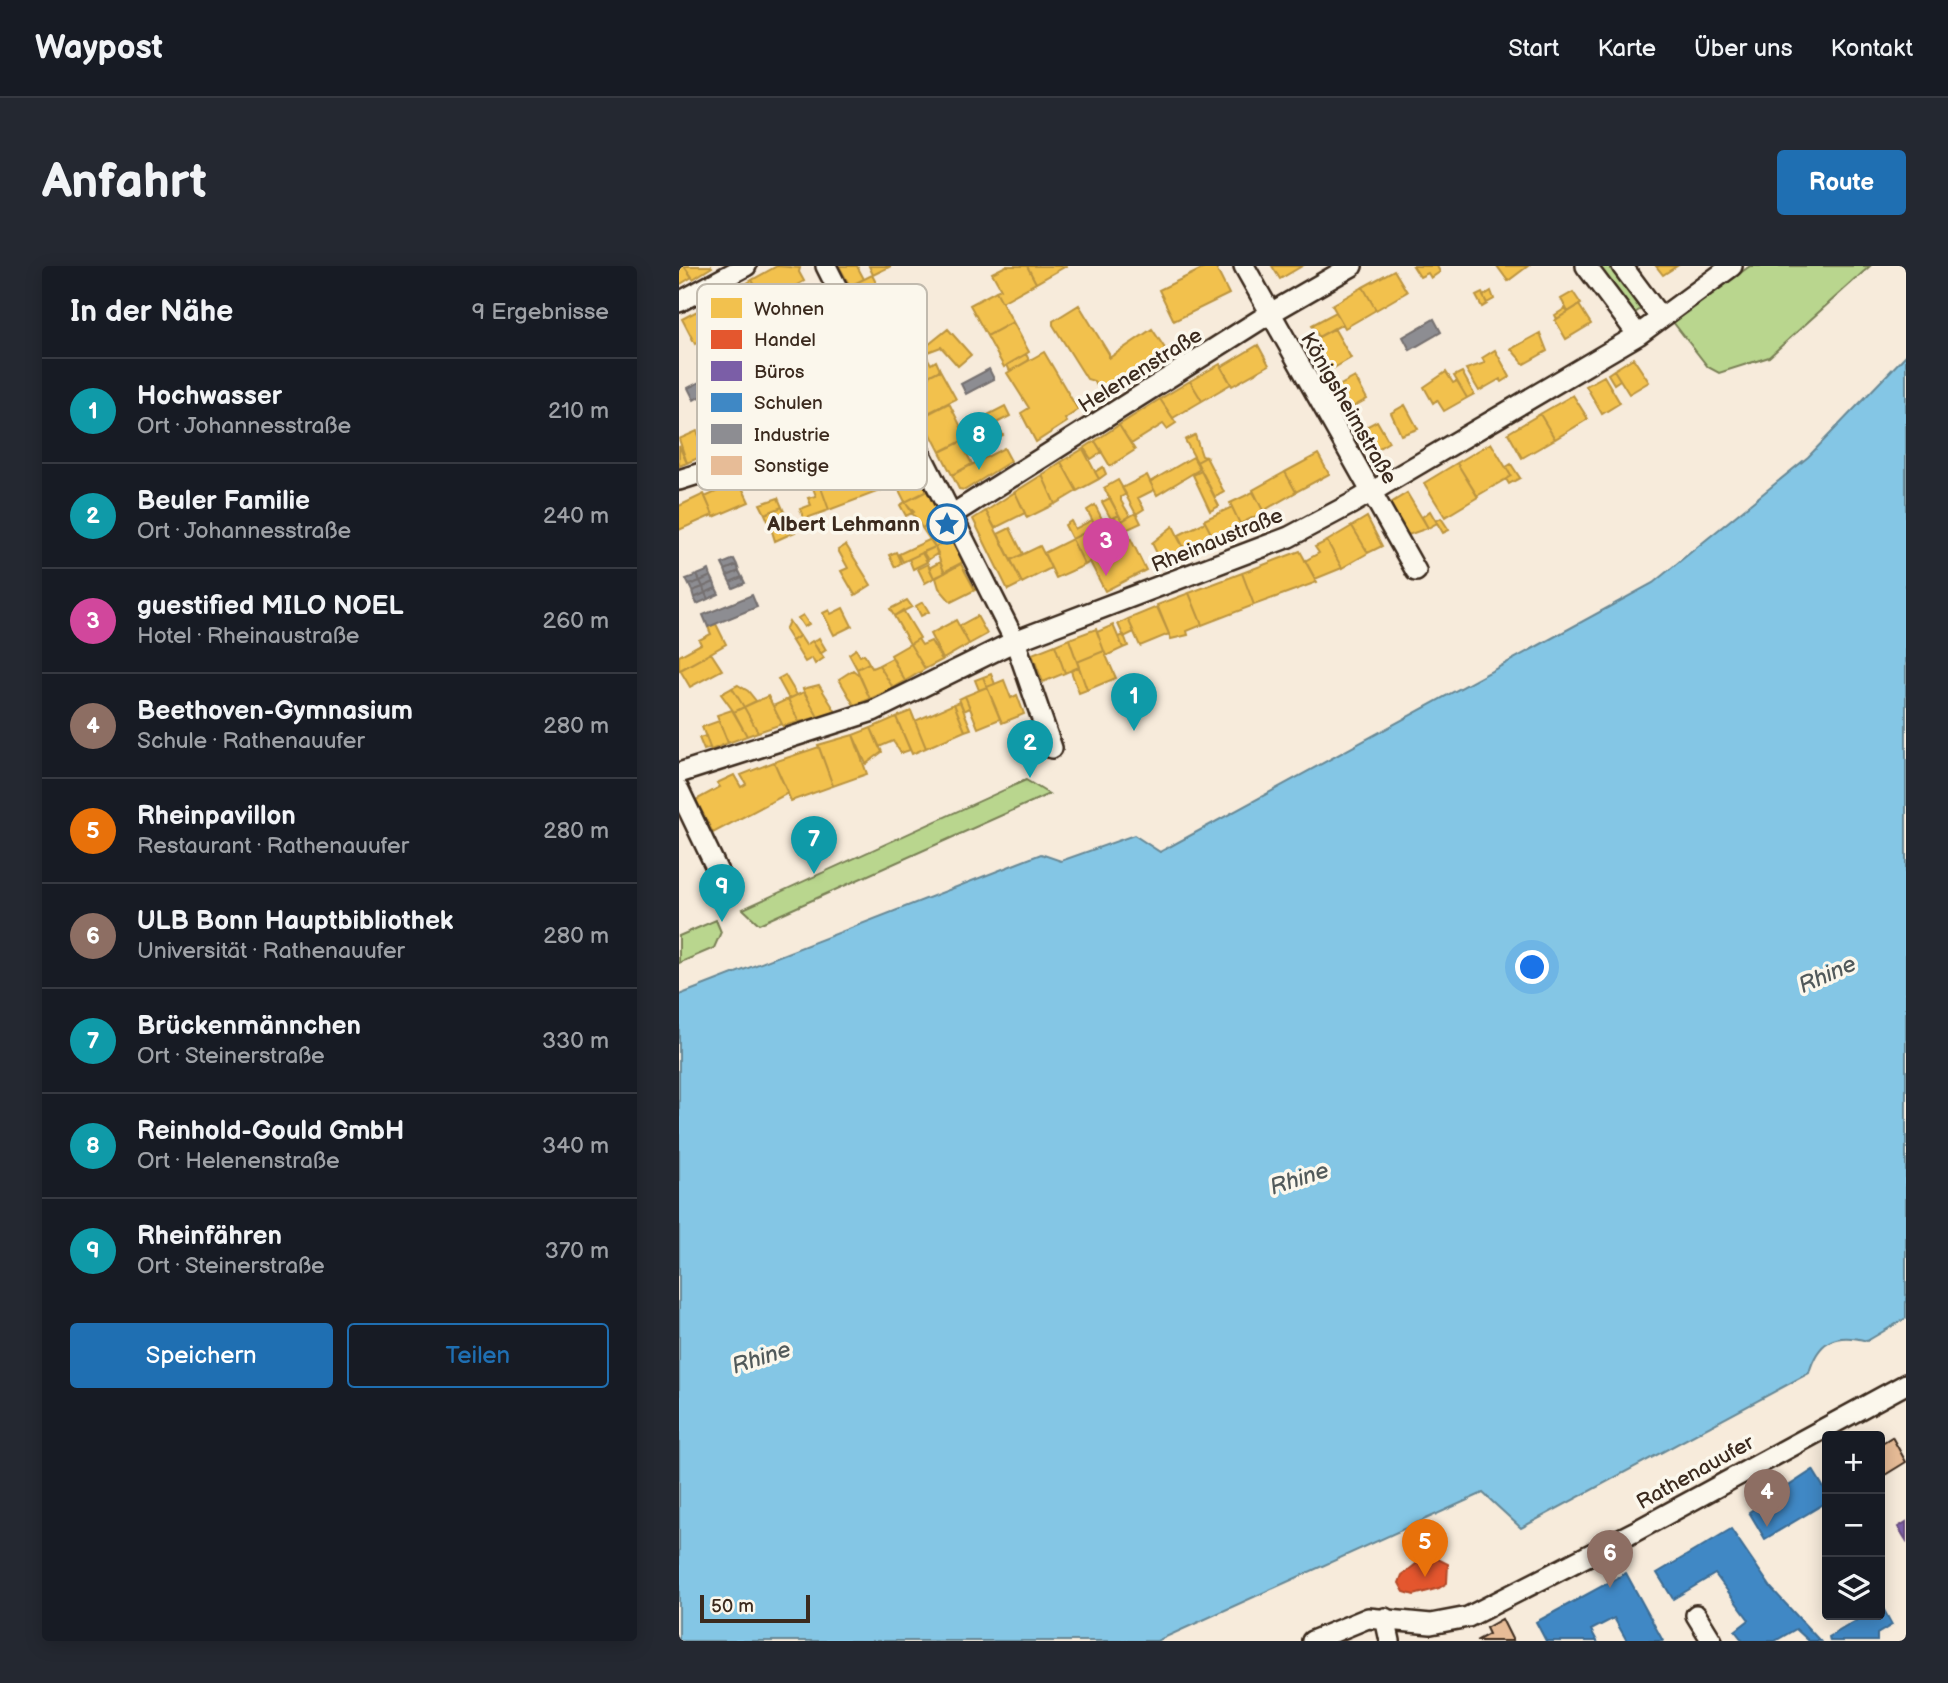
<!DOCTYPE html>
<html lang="de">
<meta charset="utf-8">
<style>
:root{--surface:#171b24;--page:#242831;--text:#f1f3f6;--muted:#9ea1a6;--line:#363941;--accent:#1f6fb2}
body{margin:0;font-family:"Balsamiq Sans",sans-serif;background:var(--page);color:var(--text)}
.controls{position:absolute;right:21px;bottom:21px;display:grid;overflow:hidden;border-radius:7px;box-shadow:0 4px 18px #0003}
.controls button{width:63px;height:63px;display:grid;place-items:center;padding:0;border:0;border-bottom:2px solid var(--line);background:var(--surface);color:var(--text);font:35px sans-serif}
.scale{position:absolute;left:21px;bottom:18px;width:110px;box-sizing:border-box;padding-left:7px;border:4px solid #3b2a1e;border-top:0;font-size:19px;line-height:24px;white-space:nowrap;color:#3b2a1e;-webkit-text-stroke:5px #fbf7ec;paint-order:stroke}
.you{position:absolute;left:854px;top:702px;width:24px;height:24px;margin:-18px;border:5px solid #fff;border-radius:50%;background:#1a73e8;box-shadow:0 0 0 10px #1a73e833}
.badge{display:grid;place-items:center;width:46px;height:46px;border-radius:50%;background:var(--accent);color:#fff;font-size:23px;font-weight:700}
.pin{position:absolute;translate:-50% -58px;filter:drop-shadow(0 2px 4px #0008)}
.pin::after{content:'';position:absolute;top:37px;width:24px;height:21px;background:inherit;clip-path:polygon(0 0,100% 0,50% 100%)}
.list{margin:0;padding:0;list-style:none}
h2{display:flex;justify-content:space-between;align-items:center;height:91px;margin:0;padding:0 28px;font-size:30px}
h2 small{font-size:23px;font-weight:400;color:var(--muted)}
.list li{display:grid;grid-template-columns:46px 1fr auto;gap:21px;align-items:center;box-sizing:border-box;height:105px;padding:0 28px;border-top:2px solid var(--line)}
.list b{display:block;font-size:26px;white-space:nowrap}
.list p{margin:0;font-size:23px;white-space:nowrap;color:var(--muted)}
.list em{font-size:23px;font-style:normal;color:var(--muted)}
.actions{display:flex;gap:14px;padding:21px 28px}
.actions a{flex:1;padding:16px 0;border:2px solid var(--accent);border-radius:7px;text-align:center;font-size:24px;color:var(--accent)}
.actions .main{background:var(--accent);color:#fff}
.icon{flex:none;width:38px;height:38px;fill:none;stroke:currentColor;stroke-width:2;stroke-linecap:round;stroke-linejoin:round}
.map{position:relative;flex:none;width:1227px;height:1375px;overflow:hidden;border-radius:7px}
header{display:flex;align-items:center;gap:42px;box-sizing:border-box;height:98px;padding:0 35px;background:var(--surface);border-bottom:2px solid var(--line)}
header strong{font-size:33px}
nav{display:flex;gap:38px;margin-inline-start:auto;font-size:24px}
.intro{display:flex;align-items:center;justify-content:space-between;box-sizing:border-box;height:168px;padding:0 42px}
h1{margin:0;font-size:49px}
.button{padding:18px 32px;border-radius:7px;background:var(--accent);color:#fff;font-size:24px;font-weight:700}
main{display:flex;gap:42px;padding:0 42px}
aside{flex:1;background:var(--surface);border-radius:7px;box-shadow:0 4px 18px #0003}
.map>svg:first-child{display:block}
.green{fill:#b9d68e;stroke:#7a8056;stroke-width:2}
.water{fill:#84c6e5;stroke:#678895;stroke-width:2}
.homes{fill:#f2c14e;stroke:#bb9440;stroke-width:2}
.shops{fill:#e4572e;stroke:#b14a29;stroke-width:2}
.offices{fill:#7b5ea7;stroke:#684e7e;stroke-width:2}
.schools{fill:#3f88c5;stroke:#3e6c93;stroke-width:2}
.industry{fill:#8d8d92;stroke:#746f6f;stroke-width:2}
.building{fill:#e7bc97;stroke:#3b2a1e;stroke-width:2}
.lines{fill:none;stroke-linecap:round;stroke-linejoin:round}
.minor-casing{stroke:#3b2a1e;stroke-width:24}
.minor{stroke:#fbf7ec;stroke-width:19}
.labels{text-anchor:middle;stroke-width:7;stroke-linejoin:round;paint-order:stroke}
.street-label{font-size:21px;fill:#3b2a1e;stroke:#fbf7ec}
.poi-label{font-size:21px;font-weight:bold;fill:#3b2a1e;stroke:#fbf7ec;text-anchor:end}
.water-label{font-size:23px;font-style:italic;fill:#51595a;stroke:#fbf7ec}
.key{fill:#fbf7ec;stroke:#c1baae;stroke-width:2}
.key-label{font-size:19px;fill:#3b2a1e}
</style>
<header>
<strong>Waypost</strong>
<nav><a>Start</a><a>Karte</a><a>Über uns</a><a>Kontakt</a></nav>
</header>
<div class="intro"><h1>Anfahrt</h1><a class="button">Route</a></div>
<main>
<aside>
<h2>In der Nähe<small>9 Ergebnisse</small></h2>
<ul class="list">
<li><span class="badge" style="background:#0f9aa8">1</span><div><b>Hochwasser</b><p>Ort · Johannesstraße</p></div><em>210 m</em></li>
<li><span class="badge" style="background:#0f9aa8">2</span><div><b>Beuler Familie</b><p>Ort · Johannesstraße</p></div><em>240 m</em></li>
<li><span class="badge" style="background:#d1479c">3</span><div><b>guestified MILO NOEL</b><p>Hotel · Rheinaustraße</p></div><em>260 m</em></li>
<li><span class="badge" style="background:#8d6e63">4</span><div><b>Beethoven-Gymnasium</b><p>Schule · Rathenauufer</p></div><em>280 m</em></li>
<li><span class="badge" style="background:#e8710a">5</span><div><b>Rheinpavillon</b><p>Restaurant · Rathenauufer</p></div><em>280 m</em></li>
<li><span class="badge" style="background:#8d6e63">6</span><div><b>ULB Bonn Hauptbibliothek</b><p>Universität · Rathenauufer</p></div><em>280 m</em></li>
<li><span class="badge" style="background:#0f9aa8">7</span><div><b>Brückenmännchen</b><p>Ort · Steinerstraße</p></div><em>330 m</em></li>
<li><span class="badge" style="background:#0f9aa8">8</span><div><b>Reinhold-Gould GmbH</b><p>Ort · Helenenstraße</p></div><em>340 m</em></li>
<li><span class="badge" style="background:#0f9aa8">9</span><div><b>Rheinfähren</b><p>Ort · Steinerstraße</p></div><em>370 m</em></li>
</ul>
<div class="actions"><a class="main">Speichern</a><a>Teilen</a></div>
</aside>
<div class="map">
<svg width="1227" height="1375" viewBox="0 0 1227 1375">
<rect width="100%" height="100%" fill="#f7ebdb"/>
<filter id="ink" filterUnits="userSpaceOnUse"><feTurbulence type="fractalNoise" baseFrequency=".0143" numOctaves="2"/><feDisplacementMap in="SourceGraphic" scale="14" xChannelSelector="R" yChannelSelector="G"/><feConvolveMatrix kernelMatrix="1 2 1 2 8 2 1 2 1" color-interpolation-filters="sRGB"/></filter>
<g filter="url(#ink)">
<path class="green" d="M914,0H936L965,41L951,50Z
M1071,0H1191L1090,91L1040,107L1029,101L994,56Z
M347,514L370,528L80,658L64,643Z
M37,654L42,666L35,682L0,697V670Z"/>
<path class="water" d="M1227,89V1052L1188,1075C1156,1066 1139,1075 1130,1107L842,1262L804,1227L478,1375H0V729L362,588L382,595L455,569L481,586L974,317L1129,191Z"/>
<path class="homes" d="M0,0H5L13,11L0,19Z
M5,0H32L33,1L14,13Z
M98,0L121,2L120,6L125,15L86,37L73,14Z
M160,0H178L185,13L171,20Z
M190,0H212L194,9Z
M327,0H348L357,17L323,36L317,25L322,23L313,7Z
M348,0H387L357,17Z
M529,0H536L550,28L495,55L480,24Z
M593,0H623L601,13Z
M734,0H758L761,6L752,12L749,7L741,11Z
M818,0H849L829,15Z
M977,0H998L984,9Z
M715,4L728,26L697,44L684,21Z
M193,9L205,32L184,44L171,20Z
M73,14L86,37L47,58L35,36Z
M684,21L697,44L666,62L653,39Z
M317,25L334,56L308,70L291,39Z
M812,25L815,33L808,37L804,30Z
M894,26L902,38L889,46L882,33Z
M803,27L808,38L803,41L797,30Z
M400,39L430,88V92L473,63L489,87L423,129L415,115L408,113L374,59V55Z
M900,39L912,58L887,73L876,54Z
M887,42L889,46L878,53L876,49Z
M20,44L32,66L16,78L3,53Z
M657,46L664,58L640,71L633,59Z
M334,56L350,86L325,101L308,70Z
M655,62L672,92L650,105L632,75Z
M269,63L292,89L279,100L262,81L246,87L244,83Z
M861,67L868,85L845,98L832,83Z
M238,74L252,98L257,95L261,104L232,119L217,91Z
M579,79L590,99L553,120L542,101Z
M816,84L831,111L823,116L821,113L800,125L787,103L806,97L803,92Z
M365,86L399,144L386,153L388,156L357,176L342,147L350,142L328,107Z
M347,88L350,94L331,105L328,99Z
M954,92L970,116L950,128L935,104Z
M541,98L552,118L523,135L511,115Z
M261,104L277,133L247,148L232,119Z
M935,104L941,114L935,118L929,108Z
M767,106L774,117L778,115L788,132L765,145L758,134L754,137L745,121Z
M783,106L795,128L788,132L775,110Z
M925,110L941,137L923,148L907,120Z
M676,111L688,133L670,143L658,121Z
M511,115L523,135L494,152L481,133Z
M894,129L909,153L876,173L861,148Z
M481,133L497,157L488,163L484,158L452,178L440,159Z
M270,137L288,173L261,186L243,151Z
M726,139L739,163L722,169L712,147Z
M326,140L331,150L304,164L299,154Z
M861,148L876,173L843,192L829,167Z
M698,155L710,176L693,186L681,164Z
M318,157L324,169L312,175L306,163Z
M440,159L456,184L431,200L416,175Z
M306,163L311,174L287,186L293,198L273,209L261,186Z
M18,165L28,188L8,197L0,173Z
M516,169L523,190L527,191L518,196L506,174Z
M416,175L423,186L412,193L405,182Z
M812,177L832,210L798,230L778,197Z
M0,180L8,197L0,200Z
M325,182L332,195L286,224L280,223L273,209Z
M404,183L420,213L398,225L382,196Z
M639,188L650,208L617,226L606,206Z
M231,190L248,225L226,236L217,218L211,221L205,207L214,204L213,199Z
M514,191L521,203L478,229L471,216Z
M527,191L545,226L536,231L518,196Z
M382,196L398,225L376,238L363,209Z
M778,197L799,231L766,251L745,217Z
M832,198L841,212L830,218L827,213L832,210L827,201Z
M203,201L211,221L150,244L141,219Z
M424,201L427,208L420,213L416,206Z
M522,205L540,240L531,245L514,209Z
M606,206L617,226L584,245L574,224Z
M363,209L376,238L348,252L336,226Z
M468,209L475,224L459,232L465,243L457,248L443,222Z
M439,214L447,228L442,231V235L451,250L443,255L425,222Z
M60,215L70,236L35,251L26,231Z
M141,219L150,244L125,253L121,243L132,239L129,232L137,230L134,222Z
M248,225L262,253L243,262L226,236Z
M336,226L346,247L316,262L307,245Z
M574,226L585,246L561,258L551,237Z
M728,227L749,262L729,269L710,238Z
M25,228L34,249L0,264V240Z
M99,232L103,241L86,248L81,238Z
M431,232L440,249L432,253L423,236Z
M226,236L235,246L227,250L221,239Z
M416,239L425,257L417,261L408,244Z
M103,241L109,255L92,262L86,248Z
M553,241L562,260L535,273L525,254Z
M307,245L343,317L329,324L294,253Z
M751,245L758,257L749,262L743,251Z
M457,247L462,257L447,264L443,255Z
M440,249L467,304L426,325L411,296L406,299L393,273Z
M688,251L703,280L689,287L673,260Z
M762,252L770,264L764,267L757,255Z
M262,253L272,272L256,281L243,262Z
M111,254L116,266L96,275L92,262Z
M413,254L417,261L393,273L386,259L392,255L396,263Z
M526,256L536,275L508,289L498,270Z
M494,260L507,286L483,298L473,277Z
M673,260L689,287L663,302L648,275Z
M331,262L344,288L332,294L319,268Z
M272,272L284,296L265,306L256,281Z
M252,273L256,281L224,296L220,288Z
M393,273L406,299L377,312L365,287Z
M648,275L663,302L636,313L626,295L640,287L636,281Z
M167,279L192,319L176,329L162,305L169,302L159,284Z
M361,280L372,302L343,317L332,294Z
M256,281L259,287L249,294L244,286Z
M621,285L638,316L575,339L563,307Z
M217,286L222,297L216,301L210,289Z
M243,287L248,296L234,303L230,293Z
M261,296L266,307L255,312L250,302Z
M249,298L255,312L246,317L239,303Z
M282,298L296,324L272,336L260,322L257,312Z
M563,307L575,339L523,359L510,327Z
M510,327L523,359L508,365L509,369L492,373L478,339Z
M228,334L233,341L215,350L211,343Z
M244,336L250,346L242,350L237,340Z
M478,341L490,368L461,380L449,353Z
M164,342L173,360L155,369L144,347L150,344L152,348Z
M224,344L241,372L231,378L215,350Z
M124,349L130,358L125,361L119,352Z
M298,350L308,368L290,378L280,360Z
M449,353L455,366L445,371L439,358Z
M277,354L290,378L264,393L251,368Z
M110,355L120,370L113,375L106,364Z
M37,358L47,378L0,405V390L22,378L20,374L32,368L29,361Z
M434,359L444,382L427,390L418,366Z
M417,363L425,385L398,396L390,373Z
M445,369L449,380L444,382L440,371Z
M121,370L127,379L133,375L145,392L136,398L133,392L126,396L113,375Z
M140,372L147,384L141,388L134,376Z
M239,373L243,379L252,375L263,394L246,403L231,378Z
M390,373L400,401L386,407L376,379Z
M231,378L246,403L226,415L212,389Z
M376,379L386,407L364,416L353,388Z
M177,383L181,390L185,388L190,397L178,403L170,388Z
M425,385L437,412L408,424L398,396Z
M32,387L43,404L11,421L1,404Z
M213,392L226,415L214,422L200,399Z
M190,397L193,402L200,399L214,422L191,433L178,403Z
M400,401L408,424L400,427L392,405Z
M174,404L180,409L191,433L175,439L160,413Z
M312,408L316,418L308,421L304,411Z
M106,409L118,429L110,433L99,413Z
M304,411L308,421L300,424L296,414Z
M325,414L332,432L338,429L345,448L323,457L308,421Z
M59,419L69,425L77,435L65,441L53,422Z
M140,419L157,446L145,452L139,451L124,423Z
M308,421L321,453L299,462L286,430Z
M53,422L65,441L55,446L42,428Z
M125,426L139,451L120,456L109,433Z
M89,430L103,458L79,466L65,441Z
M286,430L291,442L285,445L280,433Z
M109,433L120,456L104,460L94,440Z
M281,436L292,463L286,465L275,438Z
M275,438L286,465L247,482L236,455Z
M65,441L79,466L68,470L55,446Z
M53,444L68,470L49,477L38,449Z
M232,445L247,482L233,488L217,451Z
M217,451L231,484L222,487L214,475L200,481L192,462Z
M40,455L49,477L32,484L23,461Z
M192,462L203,486L187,498L174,469Z
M174,469L188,508L154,520L139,479Z
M27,470L31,482L25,484L20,472Z
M140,481L154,520L112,535L95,496Z
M95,496L109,527L34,567L17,534L41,521L38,517L55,509L62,521L67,518L62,509Z"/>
<path class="shops" d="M753,1290L769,1298L768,1317L760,1322L735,1329L725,1326L720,1317L723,1309L746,1291Z"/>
<path class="offices" d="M1227,1256V1274L1219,1261Z"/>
<path class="schools" d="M1134,1204L1148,1227V1236L1086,1273L1070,1246Z
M1052,1263L1093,1323L1141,1375H1130L1117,1363L1096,1375H1064L1056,1365L1070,1354L1036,1308L994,1333L978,1307Z
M947,1307L984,1375H948L935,1352L912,1364L918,1375H867L857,1356Z
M1205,1344L1213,1359L1198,1368V1375H1151L1150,1371L1187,1349L1190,1353Z"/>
<path class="industry" d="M755,53L762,66L731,84L724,71Z
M310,103L315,113L287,128L282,118Z
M42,105L48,116L15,134L9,122Z
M55,293L58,299L46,304L43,298Z
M58,299L60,305L48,310L46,304Z
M30,304L32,310L21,315L18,309Z
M60,305L63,311L51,316L48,310Z
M18,309L21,315L10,319L7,313Z
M32,310L35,316L24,321L21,315Z
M63,311L66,317L54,322L51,316Z
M21,315L24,321L13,325L10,319Z
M35,316L37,322L26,327L24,321Z
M24,321L26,327L15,332L13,325Z
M37,322L40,328L29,333L26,327Z
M26,327L29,333L18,338L15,332Z
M73,329L78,341L29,361L24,349Z"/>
<path class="building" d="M1213,1171L1227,1196L1201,1212V1174L1203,1177Z
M823,1353L834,1375H797L810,1368L807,1362Z"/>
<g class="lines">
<g class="minor-casing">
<path id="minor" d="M147,0L336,375L373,482
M565,0L737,305
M907,0L959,69
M943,0L981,51
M0,36L67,0
M0,214L76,190L206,156L222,148
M274,248L590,48L673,0
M0,507L194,445L336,375L610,271L672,238L959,69L1053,0
M0,524L45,618
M1017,1349L1033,1375
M706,1352L711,1375
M633,1375L689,1352L752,1358L789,1351L955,1266L1227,1118"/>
</g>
<use href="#minor" class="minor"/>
</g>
</g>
<defs>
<g id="sight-ring" transform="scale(2.0125)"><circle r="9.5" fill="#fbf7ec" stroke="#1f6fb2" stroke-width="1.5"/><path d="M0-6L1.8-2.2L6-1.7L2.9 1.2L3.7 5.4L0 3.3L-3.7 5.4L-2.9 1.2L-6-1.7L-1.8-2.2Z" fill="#1f6fb2"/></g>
</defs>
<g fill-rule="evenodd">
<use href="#sight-ring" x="268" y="258"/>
</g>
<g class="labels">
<g class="street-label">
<text transform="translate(461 104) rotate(-32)" y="7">Helenenstraße</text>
<text transform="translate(670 142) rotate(60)" y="7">Königsheimstraße</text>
<text transform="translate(538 274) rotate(-22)" y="7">Rheinaustraße</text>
<text transform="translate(1016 1206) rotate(-29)" y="7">Rathenauufer</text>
</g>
<g class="poi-label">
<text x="241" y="265">Albert Lehmann</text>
</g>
<g class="water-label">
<text transform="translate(1148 708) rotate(-24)" y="8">Rhine</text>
<text transform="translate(620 912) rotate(-18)" y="8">Rhine</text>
<text transform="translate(82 1091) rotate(-18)" y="8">Rhine</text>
</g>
</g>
<rect x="18" y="18" width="230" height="206" rx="10" class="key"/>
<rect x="32" y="32" width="31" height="20" fill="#f2c14e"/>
<rect x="32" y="64" width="31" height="19" fill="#e4572e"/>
<rect x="32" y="95" width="31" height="20" fill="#7b5ea7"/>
<rect x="32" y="127" width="31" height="19" fill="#3f88c5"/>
<rect x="32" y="158" width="31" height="20" fill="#8d8d92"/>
<rect x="32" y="190" width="31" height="19" fill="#e7bc97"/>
<g class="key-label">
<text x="75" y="49">Wohnen</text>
<text x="75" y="80">Handel</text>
<text x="75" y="112">Büros</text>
<text x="75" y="143">Schulen</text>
<text x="75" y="175">Industrie</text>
<text x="75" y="206">Sonstige</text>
</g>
</svg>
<div class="controls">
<button>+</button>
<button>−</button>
<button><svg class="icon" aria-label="layers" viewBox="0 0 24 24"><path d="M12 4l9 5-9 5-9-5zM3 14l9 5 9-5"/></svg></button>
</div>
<div class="scale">50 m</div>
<div class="you"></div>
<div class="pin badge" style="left:455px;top:465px;background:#0f9aa8">1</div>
<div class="pin badge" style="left:351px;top:512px;background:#0f9aa8">2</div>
<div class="pin badge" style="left:427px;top:310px;background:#d1479c">3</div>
<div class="pin badge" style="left:1088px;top:1261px;background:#8d6e63">4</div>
<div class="pin badge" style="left:746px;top:1311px;background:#e8710a">5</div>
<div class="pin badge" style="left:931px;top:1322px;background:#8d6e63">6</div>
<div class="pin badge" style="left:135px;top:608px;background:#0f9aa8">7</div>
<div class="pin badge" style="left:300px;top:204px;background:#0f9aa8">8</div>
<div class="pin badge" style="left:43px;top:656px;background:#0f9aa8">9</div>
</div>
</main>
